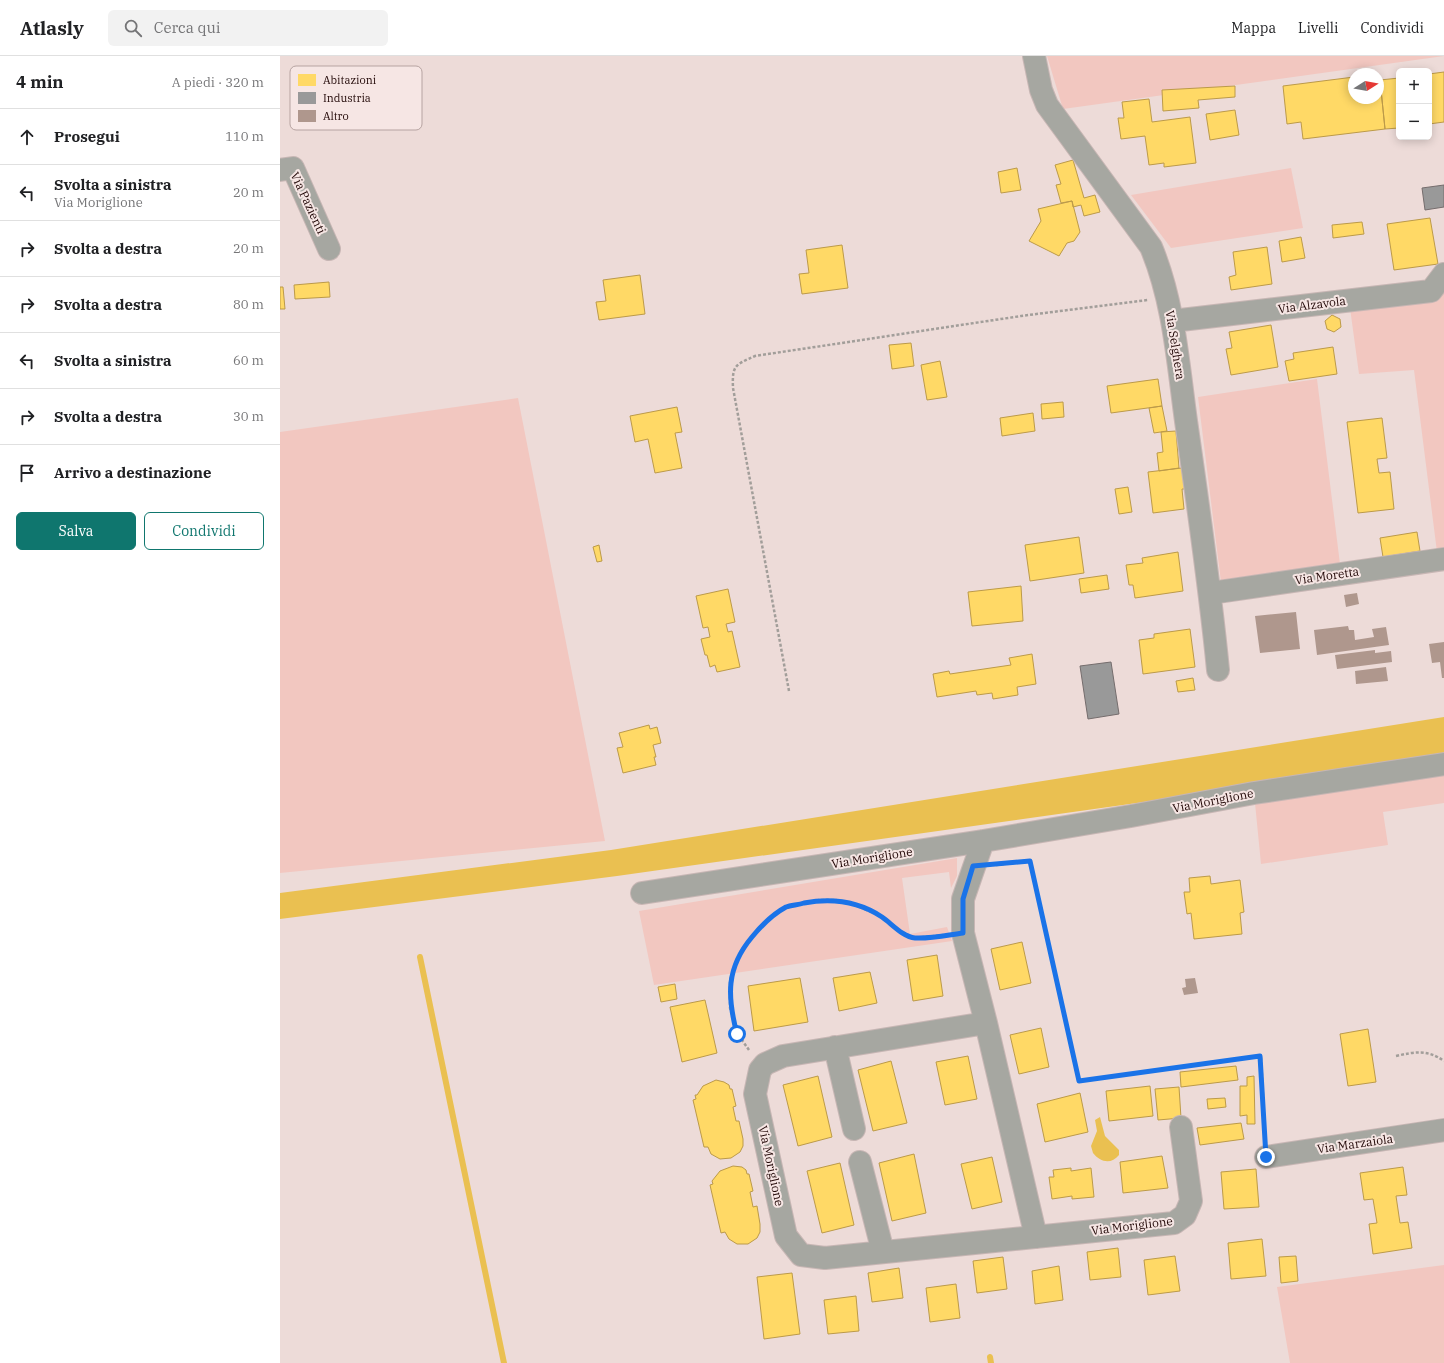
<!DOCTYPE html>
<html lang="it">
<meta charset="utf-8">
<style>
:root{--surface:#fff;--page:#f2f2f2;--text:#202124;--muted:#757577;--line:#e0e0e0;--accent:#0f766e}
body{margin:0;font-family:"IBM Plex Serif",serif;background:var(--page);color:var(--text)}
.controls{position:absolute;right:12px;top:12px;display:grid;overflow:hidden;border-radius:6px;box-shadow:0 2px 10px #0003}
.controls button{width:36px;height:36px;display:grid;place-items:center;padding:0;border:0;border-bottom:1px solid var(--line);background:var(--surface);color:var(--text);font:20px sans-serif}
.compass{position:absolute;left:1068px;top:12px;width:36px;height:36px;border-radius:50%;background:var(--surface);box-shadow:0 2px 10px #0003;rotate:79deg}
.stop{position:absolute;width:12px;height:12px;margin:-9px;border:3px solid #1a73e8;border-radius:50%;background:#fff}
.stop.end{background:#1a73e8;border-color:#fff;box-shadow:0 1px 4px #0008}
.list{margin:0;padding:0;list-style:none}
h2{display:flex;justify-content:space-between;align-items:center;height:52px;margin:0;padding:0 16px;font-size:17px}
h2 small{font-size:13px;font-weight:400;color:var(--muted)}
.list li{display:grid;grid-template-columns:26px 1fr auto;gap:12px;align-items:center;box-sizing:border-box;height:56px;padding:0 16px;border-top:1px solid var(--line)}
.list b{display:block;font-size:15px;white-space:nowrap}
.list p{margin:0;font-size:13px;white-space:nowrap;color:var(--muted)}
.list em{font-size:13px;font-style:normal;color:var(--muted)}
.actions{display:flex;gap:8px;padding:12px 16px}
.actions a{flex:1;padding:9px 0;border:1px solid var(--accent);border-radius:6px;text-align:center;font-size:14px;color:var(--accent)}
.actions .main{background:var(--accent);color:#fff}
.icon{flex:none;width:22px;height:22px;fill:none;stroke:currentColor;stroke-width:2;stroke-linecap:round;stroke-linejoin:round}
.map{position:relative;flex:none;width:1164px;height:1307px;overflow:hidden}
header{display:flex;align-items:center;gap:24px;box-sizing:border-box;height:56px;padding:0 20px;background:var(--surface);border-bottom:1px solid var(--line)}
header strong{font-size:19px}
nav{display:flex;gap:22px;margin-inline-start:auto;font-size:14px}
.search{width:280px;height:36px;background:var(--page);display:flex;align-items:center;gap:10px;box-sizing:border-box;padding:0 14px;border-radius:6px;color:var(--muted);font-size:15px}
main{display:flex}
aside{flex:1;background:var(--surface)}
.map>svg:first-child{display:block}
.green{fill:#f2c7c0}
.water{fill:#eac051}
.homes{fill:#ffd966;stroke:#bc9a49}
.industry{fill:#999;stroke:#756d6d}
.lines{fill:none;stroke-linecap:round;stroke-linejoin:round}
.stream{stroke:#eac051;stroke-width:6}
.building{fill:#af978d}
.minor-casing{stroke:#c7b6b4;stroke-width:24}
.path{stroke:#a29e9a;stroke-width:2.5;stroke-dasharray:3 2;stroke-linecap:butt}
.minor{stroke:#a6a7a1;stroke-width:22}
.route{stroke:#1a73e8;stroke-width:5}
.labels{text-anchor:middle;stroke-width:4;stroke-linejoin:round;paint-order:stroke}
.street-label{font-size:12px;fill:#210706;stroke:#f6e6e4}
.key{fill:#f6e6e4;stroke:#b6a3a1;stroke-width:1}
.key-label{font-size:11px;fill:#210706}
</style>
<header>
<strong>Atlasly</strong>
<div class="search"><svg class="icon" aria-label="search" viewBox="0 0 24 24"><circle cx="10" cy="10" r="6"/><path d="M15 15l6 6"/></svg>Cerca qui</div>
<nav><a>Mappa</a><a>Livelli</a><a>Condividi</a></nav>
</header>
<main>
<aside>
<h2>4 min<small>A piedi · 320 m</small></h2>
<ul class="list">
<li><svg class="icon" aria-label="ahead" viewBox="0 0 24 24"><path d="M12 20V5M6 11l6-6 6 6"/></svg><div><b>Prosegui</b></div><em>110 m</em></li>
<li><svg class="icon" aria-label="left" viewBox="0 0 24 24"><path d="M17 20v-9H6M10 6l-5 5 5 5"/></svg><div><b>Svolta a sinistra</b><p>Via Moriglione</p></div><em>20 m</em></li>
<li><svg class="icon" aria-label="right" viewBox="0 0 24 24"><path d="M7 20v-9h11M14 6l5 5-5 5"/></svg><div><b>Svolta a destra</b></div><em>20 m</em></li>
<li><svg class="icon" aria-label="right" viewBox="0 0 24 24"><path d="M7 20v-9h11M14 6l5 5-5 5"/></svg><div><b>Svolta a destra</b></div><em>80 m</em></li>
<li><svg class="icon" aria-label="left" viewBox="0 0 24 24"><path d="M17 20v-9H6M10 6l-5 5 5 5"/></svg><div><b>Svolta a sinistra</b></div><em>60 m</em></li>
<li><svg class="icon" aria-label="right" viewBox="0 0 24 24"><path d="M7 20v-9h11M14 6l5 5-5 5"/></svg><div><b>Svolta a destra</b></div><em>30 m</em></li>
<li><svg class="icon" aria-label="arrive" viewBox="0 0 24 24"><path d="M6 21V4h12l-3 4 3 4H6"/></svg><div><b>Arrivo a destinazione</b></div></li>
</ul>
<div class="actions"><a class="main">Salva</a><a>Condividi</a></div>
</aside>
<div class="map">
<svg width="1164" height="1307" viewBox="0 0 1164 1307">
<rect width="100%" height="100%" fill="#eddbd8"/>
<path class="green" d="M767,0H1164L783,53Z
M1011,112L1023,172L891,192L851,139Z
M1164,231V495L1157,496L1134,314L1079,318L1070,252Z
M1037,323L1060,508L941,526L918,341Z
M238,342L325,785L0,817V376Z
M1164,708V747L1103,756L1108,789L981,808L974,737Z
M677,802V820L671,832L669,816L622,822L630,878L667,871L672,885L374,929L359,855Z
M1164,1209V1307H1010L997,1231Z"/>
<path class="water" d="M1164,661V699L1042,721L337,820L0,863V837L331,794Z
M820,1061L825,1080L839,1094V1099C831,1109 820,1106 813,1097L811,1090L817,1075L815,1064Z"/>
<path class="homes" d="M1164,16V66L1149,68V18Z
M1074,21V42H1098V25L1100,24L1105,73L1023,83L1021,66L1007,68L1003,30Z
M1119,22V72L1105,73L1100,24Z
M955,30V41L918,44L919,52L883,55L882,34Z
M869,43L872,66L910,61L916,107L884,111V107L869,109L865,80L841,83L838,62H844L842,46Z
M955,54L959,79L930,84L926,58Z
M793,104L804,142L815,139L820,156L804,160L801,149L793,151L792,145L781,147L776,129L781,128L775,109Z
M737,112L741,134L721,137L718,116Z
M792,145L800,176L794,185L787,187L779,200L749,185L761,165L758,153Z
M1150,162L1158,208L1114,214L1107,168Z
M1082,166L1084,178L1053,182L1052,169Z
M1021,181L1025,202L1002,206L999,185Z
M562,189L568,232L522,238L519,218L529,217L526,194Z
M987,191L992,228L951,234L949,221L956,219L953,196Z
M360,219L365,258L319,264L316,246L326,245L323,224Z
M49,226L50,241L15,243L14,229Z
M0,231H3L5,253H0Z
M1052,259L1060,263L1061,271L1054,276L1047,273L1045,265Z
M991,269L998,311L951,319L946,293L952,292L949,276Z
M631,287L634,310L612,313L609,289Z
M1053,291L1057,318L1009,325L1005,305L1014,303L1013,297Z
M660,305L667,341L647,344L641,309Z
M878,323L882,350L831,357L827,330Z
M783,346L784,361L762,363L761,348Z
M882,350L887,375L874,377L869,352Z
M397,351L402,376L395,377L402,412L375,417L368,383L355,386L350,360Z
M753,357L755,375L722,380L720,362Z
M1102,362L1107,402L1097,403L1099,417L1110,416L1114,453L1078,457L1067,366Z
M896,375L899,412L879,415L877,397L883,396L881,376Z
M902,412L905,433H902L904,453L873,457L868,416Z
M848,431L852,456L839,458L835,433Z
M1137,476L1140,495L1103,501L1100,482Z
M799,481L804,517L750,525L745,489Z
M319,489L322,505L317,506L313,491Z
M898,496L903,535L855,542L853,529H849L846,509L863,507L862,502Z
M827,519L829,533L801,537L799,523Z
M741,530L743,565L692,570L688,536Z
M448,533L455,566L446,568L448,576L452,575L460,611L437,616L435,609L430,611L427,599H425L421,583L430,581L428,571L423,572L416,540Z
M910,573L915,611L863,618L859,584L874,582V578Z
M752,598L756,628L737,631L738,639L713,643L712,637L697,639L696,635L657,641L653,618L669,615L670,618L731,609L729,602Z
M913,622L915,634L898,636L896,625Z
M369,669L370,673L377,671L381,687L373,689L376,701H374L376,709L343,717L337,692L343,691L339,677Z
M930,820L931,828L960,824L964,856L960,857L962,878L914,883L911,857L907,858L904,836H910L909,822Z
M742,886L751,927L720,934L711,893Z
M657,899L663,940L633,945L627,904Z
M590,916L597,947L559,955L553,922Z
M520,922L528,966L474,975L468,930Z
M395,928L397,943L381,946L378,931Z
M425,944L437,997L402,1006L390,951Z
M761,972L769,1011L739,1018L730,979Z
M1088,973L1096,1026L1068,1030L1060,978Z
M688,1000L697,1043L665,1049L656,1006Z
M611,1005L627,1067L593,1075L578,1014Z
M956,1010L958,1024L901,1031L900,1016Z
M538,1020L552,1081L518,1090L503,1029Z
M974,1020L975,1068H967V1059L960,1060V1030H967V1021Z
M436,1024L444,1026L449,1029L450,1033H452L456,1050L453,1051L456,1065H459L463,1083V1090L460,1096L451,1102L440,1103L431,1098L428,1091H424L413,1044L416,1043L415,1039H417L423,1030Z
M870,1030L873,1060L829,1065L826,1035Z
M899,1031L901,1062L878,1064L875,1033Z
M800,1037L808,1076L765,1086L757,1048Z
M945,1042L946,1051L928,1053L927,1043Z
M961,1067L964,1083L920,1089L917,1072Z
M634,1098L646,1157L612,1165L599,1107Z
M882,1100L888,1132L843,1137L840,1106Z
M712,1101L722,1146L692,1153L681,1108Z
M560,1107L574,1169L542,1177L527,1115Z
M453,1110L462,1111L466,1114L467,1118H469L473,1135L470,1136L473,1151L477,1150L480,1168V1176L477,1182L468,1188H457L449,1183L445,1176L441,1177L430,1129L433,1128L432,1125L440,1115Z
M1123,1111L1127,1139L1116,1140L1120,1167L1128,1166L1132,1192L1093,1198L1089,1168L1097,1167L1093,1143L1084,1144L1080,1117Z
M791,1112V1115L811,1112L814,1141L792,1143V1140L772,1143L769,1121H774L773,1114Z
M976,1113L979,1151L944,1153L941,1116Z
M982,1183L986,1220L951,1223L948,1187Z
M838,1192L841,1221L810,1224L807,1196Z
M895,1200L900,1235L868,1239L864,1204Z
M1016,1200L1018,1225L1001,1227L999,1201Z
M723,1201L727,1233L697,1237L693,1205Z
M779,1210L783,1244L755,1248L752,1215Z
M619,1212L623,1242L592,1246L588,1217Z
M512,1217L520,1278L484,1283L477,1221Z
M676,1228L680,1262L650,1266L646,1232Z
M576,1240L579,1275L548,1278L544,1244Z"/>
<path class="industry" d="M1164,129V151L1145,154L1142,132Z
M831,606L839,658L808,663L800,610Z"/>
<g class="lines">
<path class="stream" d="M140,901L224,1307
M710,1301L711,1307"/>
</g>
<path class="building" d="M1077,537L1079,548L1066,551L1064,539Z
M1016,556L1020,593L980,597L975,560Z
M1068,570L1069,574H1074L1075,584L1094,581L1092,573L1106,571L1109,589L1037,599L1034,574Z
M1164,586V622H1162L1160,606L1152,607L1149,588Z
M1095,594V597L1111,595L1112,606L1057,613L1055,599Z
M1106,611L1108,625L1076,628L1075,615Z
M915,922L918,937L904,939L902,932L906,931L905,923Z"/>
<g class="lines">
<g class="minor-casing">
<path id="minor" d="M754,0L761,34L767,49L871,191C894,246 898,307 906,365C918,448 930,531 938,614
M0,114L13,112L49,193
M892,265L1151,235L1164,218
M931,537L1164,503
M703,785L683,843V877L706,967L756,1181
M362,837L703,785L851,760L974,737L1164,708
M706,967L503,1000L485,1008L480,1014L475,1038L506,1180L521,1199L545,1202L894,1167L905,1159L911,1145L901,1071
M555,991L574,1073
M986,1101L1164,1074
M580,1106L603,1196"/>
</g>
<path class="path" d="M509,635L453,332C452,309 455,309 475,300L741,260L868,244
M716,809L750,805L799,1025L981,1000L985,1080
M469,994L457,977L450,952V924L461,895L482,869L506,851L539,844H556L570,847L601,860L618,874L634,882L663,879
M1116,1000C1134,996 1147,993 1164,1005"/>
<use href="#minor" class="minor"/>
</g>
<g class="lines">
<path class="route" d="M457,978C447,940 446,912 472,881C481,870 493,858 506,851C511,849 518,849 524,847C551,842 578,845 602,861C612,868 623,881 635,882C650,883 668,879 683,877V843L693,810L750,805L799,1025L980,1000L986,1101"/>
</g>
<g class="labels">
<g class="street-label">
<text transform="translate(28 147) rotate(65)" y="4">Via Pazienti</text>
<text transform="translate(1032 249) rotate(-7)" y="4">Via Alzavola</text>
<text transform="translate(895 289) rotate(81)" y="4">Via Selghera</text>
<text transform="translate(1047 520) rotate(-8)" y="4">Via Moretta</text>
<text transform="translate(933 745) rotate(-11)" y="4">Via Moriglione</text>
<text transform="translate(592 802) rotate(-9)" y="4">Via Moriglione</text>
<text transform="translate(1075 1088) rotate(-8)" y="4">Via Marzaiola</text>
<text transform="translate(491 1110) rotate(78)" y="4">Via Moriglione</text>
<text transform="translate(852 1170) rotate(-7)" y="4">Via Moriglione</text>
</g>
</g>
<rect x="10" y="10" width="132" height="64" rx="6" class="key"/>
<rect x="18" y="18" width="18" height="12" fill="#ffd966"/>
<rect x="18" y="36" width="18" height="12" fill="#999"/>
<rect x="18" y="54" width="18" height="12" fill="#af978d"/>
<g class="key-label">
<text x="43" y="28">Abitazioni</text>
<text x="43" y="46">Industria</text>
<text x="43" y="64">Altro</text>
</g>
</svg>
<div class="controls">
<button>+</button>
<button>−</button>
</div>
<svg class="compass" viewBox="-18 -18 36 36"><path d="M0-13l5 13h-10z" fill="#e53935"/><path d="M0 13l5-13h-10z" fill="#757577"/></svg>
<div class="stop" style="left:457px;top:978px"></div>
<div class="stop end" style="left:986px;top:1101px"></div>
</div>
</main>
